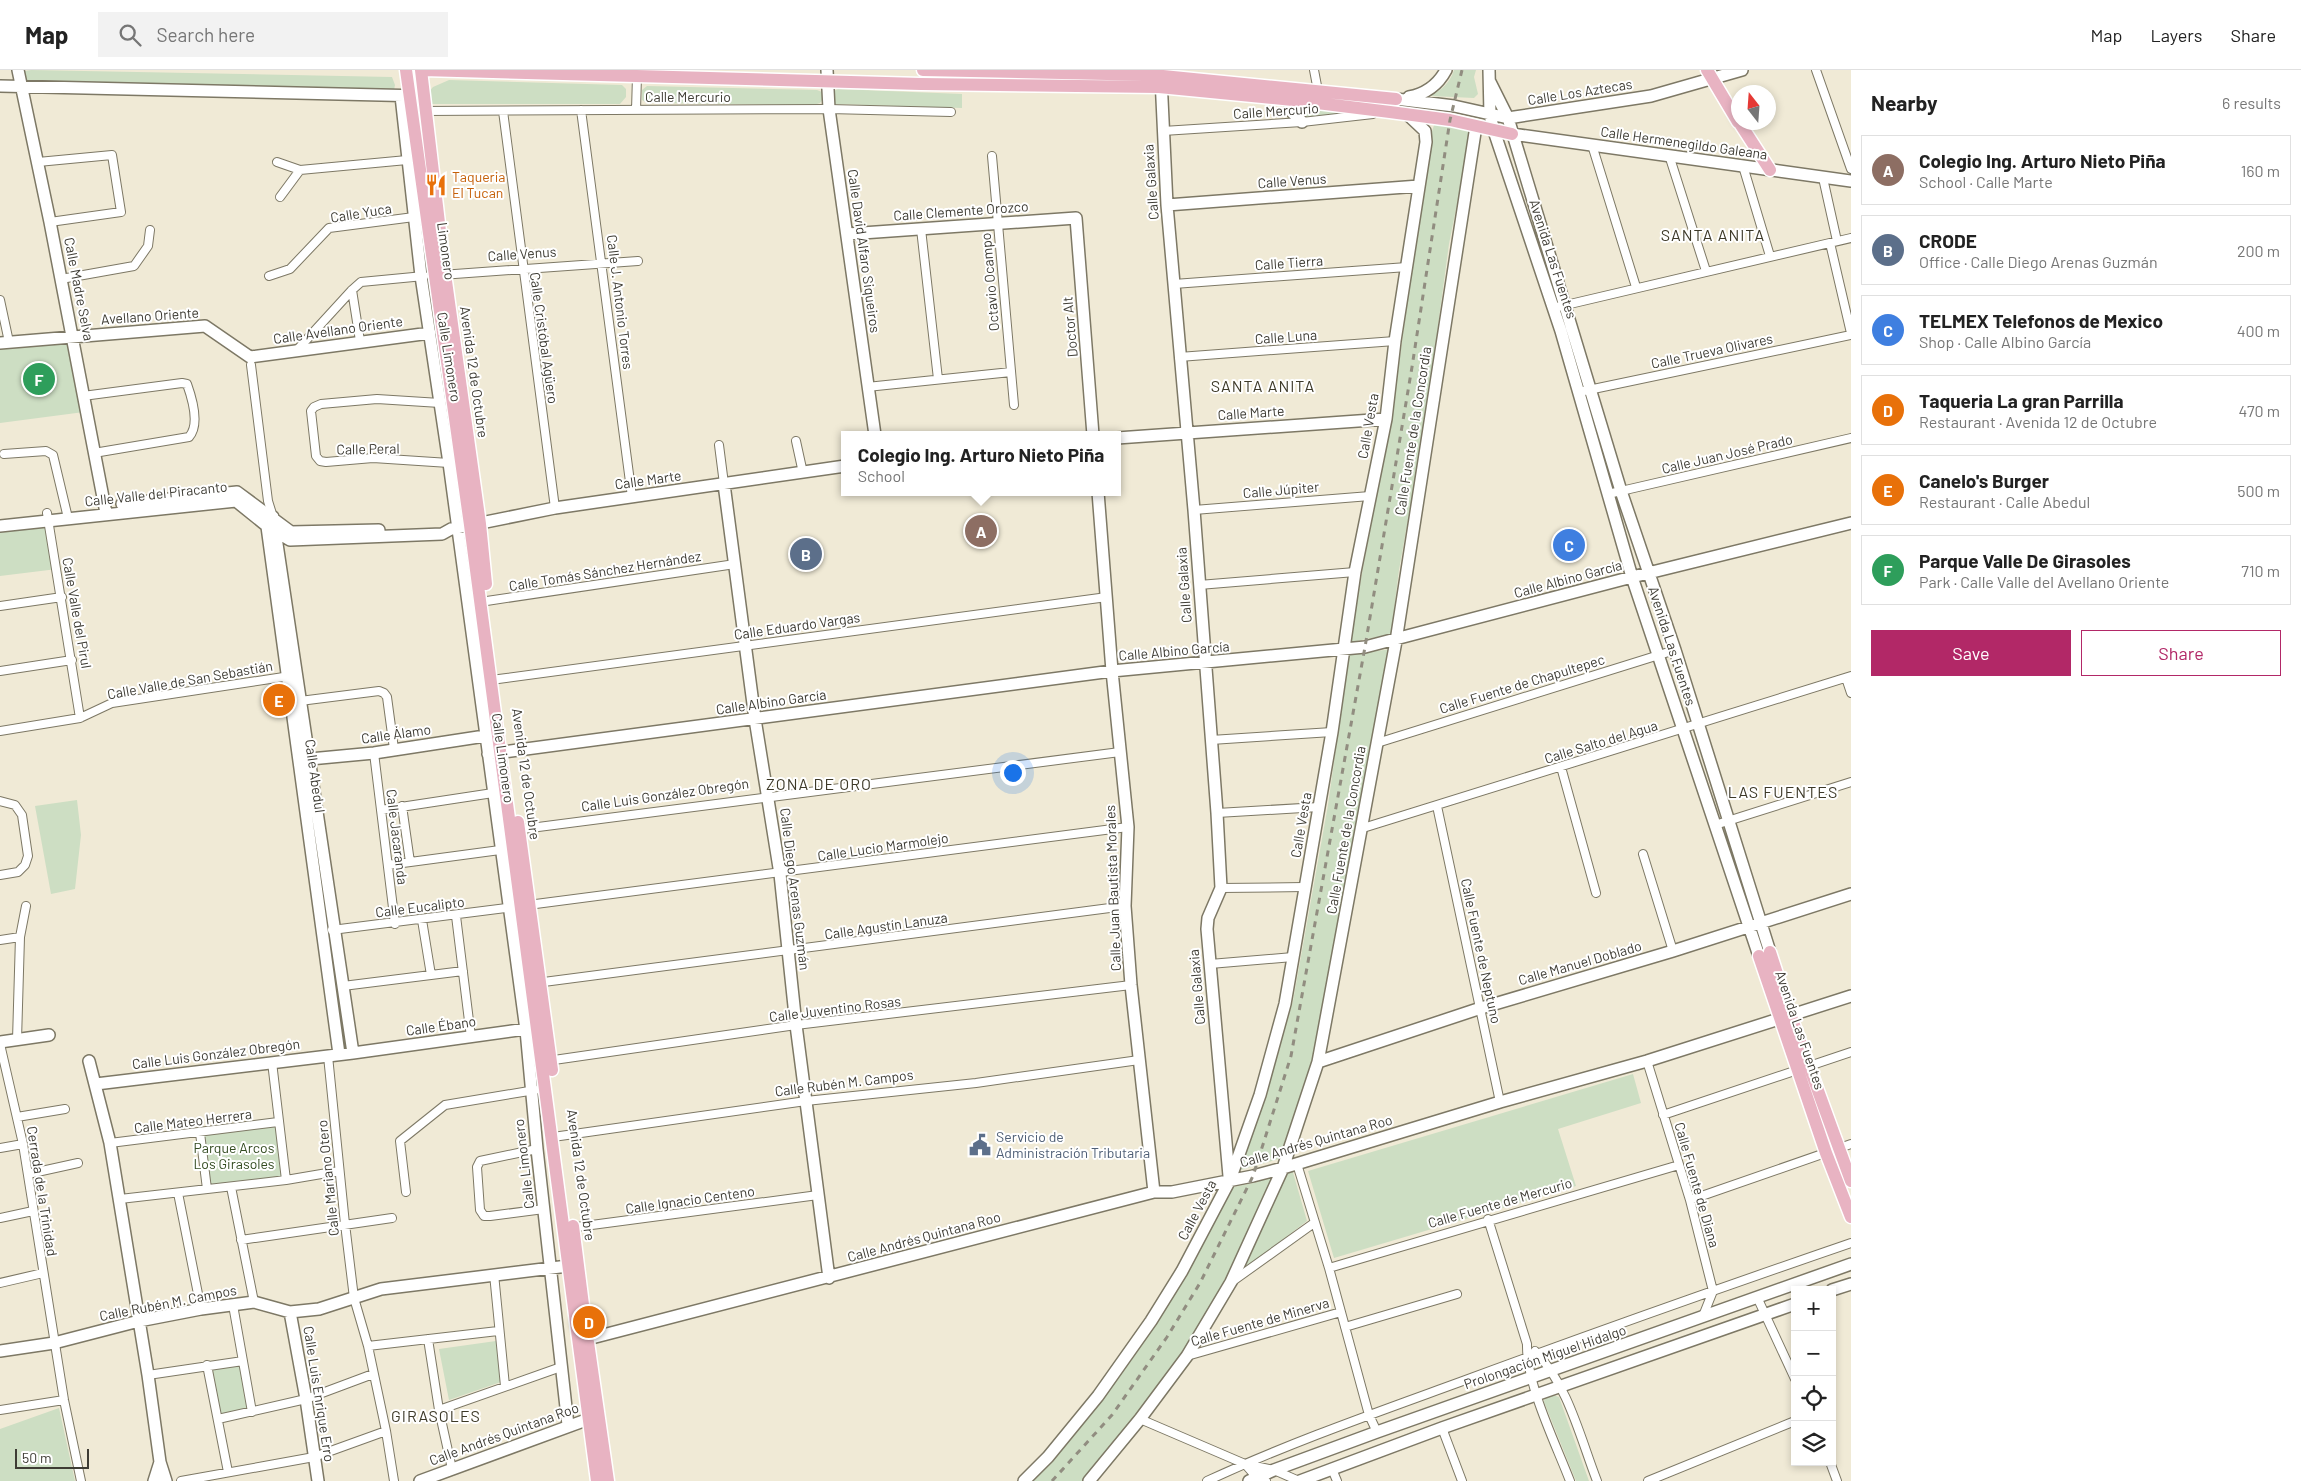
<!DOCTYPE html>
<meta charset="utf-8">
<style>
:root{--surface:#fff;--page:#f2f2f2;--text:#222;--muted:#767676;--line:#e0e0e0;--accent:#b22867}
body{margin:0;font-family:Barlow,sans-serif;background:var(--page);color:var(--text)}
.controls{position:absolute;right:15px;bottom:15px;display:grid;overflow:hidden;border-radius:0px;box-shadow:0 2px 8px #0003}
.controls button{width:45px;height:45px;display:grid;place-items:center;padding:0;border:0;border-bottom:1px solid var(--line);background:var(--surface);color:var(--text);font:25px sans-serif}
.compass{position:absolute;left:1731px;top:15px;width:45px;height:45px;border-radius:50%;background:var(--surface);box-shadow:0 2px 8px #0003;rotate:343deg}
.scale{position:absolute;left:15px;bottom:12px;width:74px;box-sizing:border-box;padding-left:5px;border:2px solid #3e3c34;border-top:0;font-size:14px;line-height:18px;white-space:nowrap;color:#3e3c34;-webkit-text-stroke:4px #fff;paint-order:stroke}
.you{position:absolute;left:1012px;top:702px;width:18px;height:18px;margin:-12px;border:4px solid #fff;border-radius:50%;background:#1a73e8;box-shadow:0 0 0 8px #1a73e833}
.badge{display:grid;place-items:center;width:32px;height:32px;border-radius:50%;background:var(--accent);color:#fff;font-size:16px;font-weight:700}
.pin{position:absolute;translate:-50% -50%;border:2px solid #fff;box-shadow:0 1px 5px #0006}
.popup{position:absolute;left:841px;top:361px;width:280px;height:65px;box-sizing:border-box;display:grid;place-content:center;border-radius:0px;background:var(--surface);filter:drop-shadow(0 1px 4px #0005);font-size:16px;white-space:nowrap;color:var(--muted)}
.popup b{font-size:19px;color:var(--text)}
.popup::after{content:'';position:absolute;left:50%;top:100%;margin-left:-10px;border:10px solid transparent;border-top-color:var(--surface)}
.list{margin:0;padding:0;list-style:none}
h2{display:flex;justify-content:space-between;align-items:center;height:65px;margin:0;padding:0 20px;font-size:21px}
h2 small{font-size:16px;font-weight:400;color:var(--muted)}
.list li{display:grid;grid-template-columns:32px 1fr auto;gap:15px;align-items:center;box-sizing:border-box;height:70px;margin:0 10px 10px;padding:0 10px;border:1px solid var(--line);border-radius:0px}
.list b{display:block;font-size:19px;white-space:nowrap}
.list p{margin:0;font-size:16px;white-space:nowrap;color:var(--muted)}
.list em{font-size:16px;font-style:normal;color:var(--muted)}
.actions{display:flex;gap:10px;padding:15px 20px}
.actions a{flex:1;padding:11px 0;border:1px solid var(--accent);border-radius:0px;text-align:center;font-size:18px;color:var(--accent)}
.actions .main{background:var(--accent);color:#fff}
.icon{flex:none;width:28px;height:28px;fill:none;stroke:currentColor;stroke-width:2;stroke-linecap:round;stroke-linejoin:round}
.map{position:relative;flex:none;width:1851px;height:1411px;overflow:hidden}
header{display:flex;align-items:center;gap:30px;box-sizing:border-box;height:70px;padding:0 25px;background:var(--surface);border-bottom:1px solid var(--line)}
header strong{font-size:24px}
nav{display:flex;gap:28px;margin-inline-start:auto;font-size:18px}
.search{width:350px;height:45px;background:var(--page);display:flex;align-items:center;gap:12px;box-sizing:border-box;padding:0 18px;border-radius:0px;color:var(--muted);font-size:19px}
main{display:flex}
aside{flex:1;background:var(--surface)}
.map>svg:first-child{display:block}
.green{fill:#cddec3}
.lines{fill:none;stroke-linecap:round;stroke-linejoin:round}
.street-casing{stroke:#7d7865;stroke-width:10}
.secondary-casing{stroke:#7d7865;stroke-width:14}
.primary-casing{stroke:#fff;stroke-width:15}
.street{stroke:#fff;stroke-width:8}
.secondary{stroke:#fff;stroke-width:11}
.primary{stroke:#e8b3c2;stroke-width:12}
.rail{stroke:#918d80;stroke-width:3;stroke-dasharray:6 6;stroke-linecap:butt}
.labels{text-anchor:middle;stroke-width:4;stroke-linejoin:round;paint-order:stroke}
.street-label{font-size:14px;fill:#3e3c34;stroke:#fff}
.food-label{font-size:14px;fill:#c56008;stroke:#fff;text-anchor:start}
.service-label{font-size:14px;fill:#4e5e75;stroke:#fff;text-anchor:start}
.park-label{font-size:14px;fill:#334b20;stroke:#fff}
.quarter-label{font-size:16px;letter-spacing:1px;fill:#3d3928;stroke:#fff}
</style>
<header>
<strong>Map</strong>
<div class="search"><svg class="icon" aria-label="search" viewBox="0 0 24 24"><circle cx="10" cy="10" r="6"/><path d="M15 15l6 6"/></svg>Search here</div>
<nav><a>Map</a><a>Layers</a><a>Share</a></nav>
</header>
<main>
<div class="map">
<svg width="1851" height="1411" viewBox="0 0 1851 1411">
<rect width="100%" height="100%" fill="#f0ead6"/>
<path class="green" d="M31,0L392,7L395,15L394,20L24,11L22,6L25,1Z
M1454,0H1476L1474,7L1478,24L1474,28L1431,26C1442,19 1450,13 1454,0Z
M449,10L622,15L626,19V27L620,34H429L427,24L433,17Z
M647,16L817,20L822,22L823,29L820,33L814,35L647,33L642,30V20Z
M838,19L962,24V38L835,34L830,30L829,23Z
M1298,36L1353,42L1306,48L1301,45Z
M1442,53L1467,59L1471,64L1449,174L1424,360L1399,500L1391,564L1352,572L1350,568L1393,337L1430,68L1434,55Z
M70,269L84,342L0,353V276Z
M49,455L57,499L0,506V462Z
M1391,579L1312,995L1282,1088L1237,1101L1262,1033L1293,931L1328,735L1349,585Z
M77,730L81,765L75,819L51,824L35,736Z
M1633,1004L1641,1033L1558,1059L1576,1116L1334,1188L1308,1101Z
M278,1055L283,1106L210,1115L202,1064Z
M1292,1099L1307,1151L1244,1199L1285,1102Z
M1264,1108H1272L1274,1112L1246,1174L1184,1286L1085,1411H1030C1087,1353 1138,1288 1178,1217C1196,1185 1212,1151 1229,1118L1258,1112Z
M496,1271L501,1312L449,1330L439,1279Z
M241,1294L249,1342L221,1347L211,1296Z
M1550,1324L1559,1327L1589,1411H1576L1544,1332L1545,1326Z
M59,1338L75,1411H0V1359Z"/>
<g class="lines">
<g class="street-casing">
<path id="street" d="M1314,0L1318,21
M1816,0L1851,99
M581,40L632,427
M636,40L637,6
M424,41L829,39L951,42
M503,41L555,438
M1163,61L1302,52L1373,44
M1592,75L1636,217
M1669,85L1706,201
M992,86L1014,335
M38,92L112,85L121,142L50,152
M277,92L300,100L407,90
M1743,96L1770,186
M1823,108L1837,171
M280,127L300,100
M921,159L938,309
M1830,173L1851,263
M441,205L638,191
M269,206L290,199L329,158L414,147
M61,209L134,196L148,176L150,160
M1174,214L1407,197
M352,220L360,271
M0,230L9,272
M1553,238L1851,168
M298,279L352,220L361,212L424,206
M1179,287L1395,271
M251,295L268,431L273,447
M867,317L1011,302
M1579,322L1851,265
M83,326L182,313L187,314C192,328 200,355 189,367L94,383
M440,333L377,329L321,334L314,337L311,341L316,386L320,391L326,392L373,388L449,393
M796,371L803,403
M719,375L724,414
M4,384L46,381L53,385L68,448
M1608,424L1851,368
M1194,440L1370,426
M47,443L80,648
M1199,515L1355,502
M480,532L735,494
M0,536L62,527
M0,601L72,590
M1846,608L1851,623
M491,610L1107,527
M300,631L379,621L384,623L387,627L394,679
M0,661L80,648L112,633L290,606
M1211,670L1332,662
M1377,673L1675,580
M374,683L395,854
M1561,697L1596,823
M0,731L15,735L22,745L28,786L25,795L18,802L0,805
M402,736L410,792
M1437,736L1500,1032
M381,740L493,723
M1217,743L1319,737
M1715,755L1851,712
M1363,758L1851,606
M515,760L1120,682
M1643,784L1673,881
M388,795L500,780
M1221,818L1305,817
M528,835L1128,757
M456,846L471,967
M422,850L431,905
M332,860L514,837
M0,870L20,867
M1210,894L1293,887
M536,913L1125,836
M343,916L463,901
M17,970L20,867L26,836
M0,974L23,1074L64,1330L81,1411
M328,986L345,1154L354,1228L368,1276L386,1361L394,1411
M547,991L796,955L1131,915
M1647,991L1690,1130L1713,1221L1703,1246
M272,992L286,1110
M1663,1045L1851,982
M17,1047L65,1039
M200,1063L207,1119
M553,1067L806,1031L976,1013L1139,990
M110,1073L278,1052
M0,1078L23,1074
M537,1079L480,1091L477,1097L480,1140L484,1146H490L544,1139
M1297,1094L1329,1198L1369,1345L1377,1362
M28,1104L78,1093
M231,1117L254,1232
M406,1122L400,1071L445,1035L535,1020
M178,1123L201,1239
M120,1129L286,1110L339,1101
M1690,1130L1851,1074
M0,1148L33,1141
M1488,1149L1527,1274C1526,1314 1555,1372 1570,1411
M569,1158L818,1125
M241,1170L392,1148
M1329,1198L1679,1095
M494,1204L505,1316
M1233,1211L1314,1153
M0,1213L43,1203
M1757,1227L1795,1309
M233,1235L252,1342
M1345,1257L1457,1224
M428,1269L439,1340L452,1399
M368,1276L498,1261
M1535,1281C1568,1315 1580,1367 1597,1411
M1187,1286L1341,1242
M207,1295L228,1402
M148,1305L243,1291
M0,1340L64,1330
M439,1340L561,1297
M218,1349L306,1329L373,1304
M1140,1349L1245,1394L1274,1400L1299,1411
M1442,1358L1462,1411
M1830,1392L1837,1411
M1245,1394L1252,1402L1266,1411
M1332,1399L1337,1411
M181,1411L314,1387L386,1361
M1207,1411C1289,1373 1375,1343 1460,1312C1590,1264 1720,1218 1851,1173
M1648,1411L1795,1351"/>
</g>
<g class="secondary-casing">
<path id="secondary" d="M18,0L50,152L106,443
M827,0L829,39L875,365
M1489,0L1490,45L1494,61L1561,261L1632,507L1759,886
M1161,8L1167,135L1194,440L1217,743L1221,818L1208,848L1207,859L1229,1106
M1490,12L1508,48L1621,421L1675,580L1770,882
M0,16L423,26
M1295,23L1290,36L1291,41L1302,52
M401,26L421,206L449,393L526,960L537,1079L568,1355
M1409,27C1425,24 1438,15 1446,0
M1396,29L1454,36L1508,48L1651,26L1742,0
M1512,64L1851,111
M1167,135L1419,116
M848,164L1076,148L1093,365
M0,273L205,256L250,287L430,263
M1117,368L1386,349
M724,414L755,649L780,804L796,955L829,1208
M1098,422L1112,601L1128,757L1125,836L1131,915L1154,1122
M122,434L237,422L291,462L379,460
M265,442L339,984
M273,447L353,983
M0,456L236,431L267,456L290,470L442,464L451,459L555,438L845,396
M488,684L1112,601L1365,577L1632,507L1851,453
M310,689L374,683L485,666
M0,972L49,965
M89,991L110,1073L148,1305L160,1392L166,1411
M1318,992L1481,938L1673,881L1851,824
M96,1014L353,983L533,958
M1832,1220L1851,1214
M290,1242L306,1329L318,1411
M580,1271L1154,1122H1172L1253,1106L1283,1098L1500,1032L1647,991L1851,926
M0,1281L54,1273L139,1251L201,1239L254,1232L290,1242L319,1239L381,1219L576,1195
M154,1411L160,1392
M420,1411L597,1346
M1024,1411L1048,1387L1098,1326L1151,1251L1182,1201L1230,1110L1260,1025L1285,934L1332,662L1355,502L1386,349L1395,271L1426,72L1425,61L1408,45
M1089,1411L1140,1349L1187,1286L1231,1212L1283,1098L1318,992L1396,571L1476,56
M1249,1411L1274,1400L1377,1362L1851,1194
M1300,1411L1442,1358L1795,1234"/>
</g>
<g class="primary-casing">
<path id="primary" d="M406,0L470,455L597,1411
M421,0L445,204L480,454L486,514
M423,0L921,14L1159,17L1293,30L1390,42L1450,50L1512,64
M923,0L1153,5L1396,29
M1707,0L1738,52
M1739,52L1770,100
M518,752L552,1000
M1770,882L1790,944L1851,1111
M1759,886L1826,1083L1851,1147
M573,1156L583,1235
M588,1272L608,1411"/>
</g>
<use href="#street" class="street"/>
<use href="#secondary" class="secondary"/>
<use href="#primary" class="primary"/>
<path class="rail" d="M1052,1411L1112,1345L1167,1267L1200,1213L1253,1106L1291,986L1365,577L1412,297L1450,50L1462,0"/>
</g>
<defs>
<g id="restaurant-bare" transform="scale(1.725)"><path d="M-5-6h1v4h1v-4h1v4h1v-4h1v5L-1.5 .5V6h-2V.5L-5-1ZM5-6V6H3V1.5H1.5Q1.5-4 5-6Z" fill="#e8710a" stroke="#fff" stroke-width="2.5" paint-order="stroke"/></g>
<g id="civic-bare" transform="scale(1.725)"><path d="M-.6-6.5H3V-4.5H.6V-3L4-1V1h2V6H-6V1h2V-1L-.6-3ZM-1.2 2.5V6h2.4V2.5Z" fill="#5c6f8a" stroke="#fff" stroke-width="2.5" paint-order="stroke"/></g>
</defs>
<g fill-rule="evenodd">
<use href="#restaurant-bare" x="436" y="115"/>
<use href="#civic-bare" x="980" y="1075"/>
</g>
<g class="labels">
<g class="street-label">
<text transform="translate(1580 22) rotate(-9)" y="5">Calle Los Aztecas</text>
<text x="688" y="32">Calle Mercurio</text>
<text transform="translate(1276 41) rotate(-4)" y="5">Calle Mercurio</text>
<text transform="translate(1684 73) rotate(8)" y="5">Calle Hermenegildo Galeana</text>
<text transform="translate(1292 111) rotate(-4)" y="5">Calle Venus</text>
<text transform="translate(1151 112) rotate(-94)" y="5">Calle Galaxia</text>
<text transform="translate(961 141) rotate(-4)" y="5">Calle Clemente Orozco</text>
<text transform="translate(361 143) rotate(-9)" y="5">Calle Yuca</text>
<text transform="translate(446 181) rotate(82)" y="5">Limonero</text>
<text transform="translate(864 181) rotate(82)" y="5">Calle David Alfaro Siqueiros</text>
<text transform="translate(522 184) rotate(-4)" y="5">Calle Venus</text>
<text transform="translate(1553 189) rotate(72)" y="5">Avenida Las Fuentes</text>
<text transform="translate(1289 193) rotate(-4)" y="5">Calle Tierra</text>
<text transform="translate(990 212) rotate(-95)" y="5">Octavio Ocampo</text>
<text transform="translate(79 219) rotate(79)" y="5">Calle Madre Selva</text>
<text transform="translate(620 232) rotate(83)" y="5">Calle J. Antonio Torres</text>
<text transform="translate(150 246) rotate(-4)" y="5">Avellano Oriente</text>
<text transform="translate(1070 257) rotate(-95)" y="5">Doctor Alt</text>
<text transform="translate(338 260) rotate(-8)" y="5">Calle Avellano Oriente</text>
<text transform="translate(1286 267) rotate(-4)" y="5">Calle Luna</text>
<text transform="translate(544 268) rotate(82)" y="5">Calle Cristóbal Agüero</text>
<text transform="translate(1712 281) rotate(-12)" y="5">Calle Trueva Olivares</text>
<text transform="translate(449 287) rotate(81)" y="5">Calle Limonero</text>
<text transform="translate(474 302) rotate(82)" y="5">Avenida 12 de Octubre</text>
<text transform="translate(1251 343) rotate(-4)" y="5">Calle Marte</text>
<text transform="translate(1368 356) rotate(-80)" y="5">Calle Vesta</text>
<text transform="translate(1413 361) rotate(-81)" y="5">Calle Fuente de la Concordia</text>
<text transform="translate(368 379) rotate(-1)" y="5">Calle Peral</text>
<text transform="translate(1727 384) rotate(-13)" y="5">Calle Juan José Prado</text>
<text transform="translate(648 410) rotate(-8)" y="5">Calle Marte</text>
<text transform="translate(1281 420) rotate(-5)" y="5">Calle Júpiter</text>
<text transform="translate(156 424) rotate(-6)" y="5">Calle Valle del Piracanto</text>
<text transform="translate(605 501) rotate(-9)" y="5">Calle Tomás Sánchez Hernández</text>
<text transform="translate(1568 509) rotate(-15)" y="5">Calle Albino García</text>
<text transform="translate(1184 515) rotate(-94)" y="5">Calle Galaxia</text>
<text transform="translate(77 543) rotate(80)" y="5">Calle Valle del Pirul</text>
<text transform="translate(797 556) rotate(-8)" y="5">Calle Eduardo Vargas</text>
<text transform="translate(1672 576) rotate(72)" y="5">Avenida Las Fuentes</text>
<text transform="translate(1174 581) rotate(-5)" y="5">Calle Albino García</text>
<text transform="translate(190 610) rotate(-10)" y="5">Calle Valle de San Sebastián</text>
<text transform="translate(1522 614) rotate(-17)" y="5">Calle Fuente de Chapultepec</text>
<text transform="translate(771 632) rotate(-8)" y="5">Calle Albino García</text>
<text transform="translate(396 664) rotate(-8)" y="5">Calle Álamo</text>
<text transform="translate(1601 672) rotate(-17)" y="5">Calle Salto del Agua</text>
<text transform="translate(503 688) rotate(82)" y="5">Calle Limonero</text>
<text transform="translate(526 704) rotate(82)" y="5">Avenida 12 de Octubre</text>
<text transform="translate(315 706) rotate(82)" y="5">Calle Abedul</text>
<text transform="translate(665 725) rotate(-8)" y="5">Calle Luis González Obregón</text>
<text transform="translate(1301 755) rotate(-80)" y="5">Calle Vesta</text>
<text transform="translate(1346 760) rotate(-80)" y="5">Calle Fuente de la Concordia</text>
<text transform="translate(397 767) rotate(83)" y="5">Calle Jacaranda</text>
<text transform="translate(883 777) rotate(-8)" y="5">Calle Lucio Marmolejo</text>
<text transform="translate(1113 818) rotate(-92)" y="5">Calle Juan Bautista Morales</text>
<text transform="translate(795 819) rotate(83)" y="5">Calle Diego Arenas Guzmán</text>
<text transform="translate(420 837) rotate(-7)" y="5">Calle Eucalipto</text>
<text transform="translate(886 856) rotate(-8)" y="5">Calle Agustín Lanuza</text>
<text transform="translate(1481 881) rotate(78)" y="5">Calle Fuente de Neptuno</text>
<text transform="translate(1580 893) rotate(-16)" y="5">Calle Manuel Doblado</text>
<text transform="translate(1197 917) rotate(-95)" y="5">Calle Galaxia</text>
<text transform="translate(835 939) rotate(-7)" y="5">Calle Juventino Rosas</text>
<text transform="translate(441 956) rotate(-8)" y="5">Calle Ébano</text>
<text transform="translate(1800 960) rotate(71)" y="5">Avenida Las Fuentes</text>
<text transform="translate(216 984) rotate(-7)" y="5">Calle Luis González Obregón</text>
<text transform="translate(844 1013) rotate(-7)" y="5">Calle Rubén M. Campos</text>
<text transform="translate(193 1051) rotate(-7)" y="5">Calle Mateo Herrera</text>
<text transform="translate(1316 1071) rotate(-16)" y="5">Calle Andrés Quintana Roo</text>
<text transform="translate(524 1094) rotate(-97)" y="5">Calle Limonero</text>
<text transform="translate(581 1105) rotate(82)" y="5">Avenida 12 de Octubre</text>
<text transform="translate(328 1108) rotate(-96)" y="5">Calle Mariano Otero</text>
<text transform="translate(1697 1115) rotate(74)" y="5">Calle Fuente de Diana</text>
<text transform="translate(42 1121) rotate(81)" y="5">Cerrada de la Trinidad</text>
<text transform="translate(690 1130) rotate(-8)" y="5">Calle Ignacio Centeno</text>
<text transform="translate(1500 1133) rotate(-16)" y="5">Calle Fuente de Mercurio</text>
<text transform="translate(1197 1140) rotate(-62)" y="5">Calle Vesta</text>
<text transform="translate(924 1167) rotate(-15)" y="5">Calle Andrés Quintana Roo</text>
<text transform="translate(168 1233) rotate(-11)" y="5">Calle Rubén M. Campos</text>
<text transform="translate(1260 1252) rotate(-16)" y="5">Calle Fuente de Minerva</text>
<text transform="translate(1545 1287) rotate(-19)" y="5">Prolongación Miguel Hidalgo</text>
<text transform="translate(319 1324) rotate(81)" y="5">Calle Luis Enrique Erro</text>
<text transform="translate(504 1364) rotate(-20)" y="5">Calle Andrés Quintana Roo</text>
</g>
<g class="food-label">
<text x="452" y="112">Taqueria<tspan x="452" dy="16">El Tucan</tspan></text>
</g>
<g class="service-label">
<text x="996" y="1072">Servicio de<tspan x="996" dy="16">Administración Tributaria</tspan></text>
</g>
<g class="park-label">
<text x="234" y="1083">Parque Arcos<tspan x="234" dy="16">Los Girasoles</tspan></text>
</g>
<g class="quarter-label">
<text x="1713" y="171">SANTA ANITA</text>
<text x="1263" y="322">SANTA ANITA</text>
<text x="819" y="720">ZONA DE ORO</text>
<text x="1783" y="728">LAS FUENTES</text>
<text x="436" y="1352">GIRASOLES</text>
</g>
</g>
</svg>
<div class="controls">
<button>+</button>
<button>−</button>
<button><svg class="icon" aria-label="locate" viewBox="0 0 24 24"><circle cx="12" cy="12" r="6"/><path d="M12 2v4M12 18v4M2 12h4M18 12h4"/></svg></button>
<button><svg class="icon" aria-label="layers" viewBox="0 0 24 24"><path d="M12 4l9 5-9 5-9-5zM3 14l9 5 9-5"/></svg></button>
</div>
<svg class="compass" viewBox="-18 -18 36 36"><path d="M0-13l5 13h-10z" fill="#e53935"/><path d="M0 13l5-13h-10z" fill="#767676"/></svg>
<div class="scale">50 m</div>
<div class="you"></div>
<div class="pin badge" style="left:981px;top:461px;background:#8d6e63">A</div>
<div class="popup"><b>Colegio Ing. Arturo Nieto Piña</b>School</div>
<div class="pin badge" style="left:806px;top:484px;background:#5c6f8a">B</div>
<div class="pin badge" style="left:1569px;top:475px;background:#3f7fe0">C</div>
<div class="pin badge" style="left:589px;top:1252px;background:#e8710a">D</div>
<div class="pin badge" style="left:279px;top:630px;background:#e8710a">E</div>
<div class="pin badge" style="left:39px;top:309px;background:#2e9e5b">F</div>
</div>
<aside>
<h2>Nearby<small>6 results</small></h2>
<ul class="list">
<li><span class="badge" style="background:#8d6e63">A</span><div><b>Colegio Ing. Arturo Nieto Piña</b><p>School · Calle Marte</p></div><em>160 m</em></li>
<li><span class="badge" style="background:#5c6f8a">B</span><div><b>CRODE</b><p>Office · Calle Diego Arenas Guzmán</p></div><em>200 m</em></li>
<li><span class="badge" style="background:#3f7fe0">C</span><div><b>TELMEX Telefonos de Mexico</b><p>Shop · Calle Albino García</p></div><em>400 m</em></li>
<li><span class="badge" style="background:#e8710a">D</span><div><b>Taqueria La gran Parrilla</b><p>Restaurant · Avenida 12 de Octubre</p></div><em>470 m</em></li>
<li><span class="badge" style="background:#e8710a">E</span><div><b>Canelo's Burger</b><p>Restaurant · Calle Abedul</p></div><em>500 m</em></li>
<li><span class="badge" style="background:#2e9e5b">F</span><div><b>Parque Valle De Girasoles</b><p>Park · Calle Valle del Avellano Oriente</p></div><em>710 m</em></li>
</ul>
<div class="actions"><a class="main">Save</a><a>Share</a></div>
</aside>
</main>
